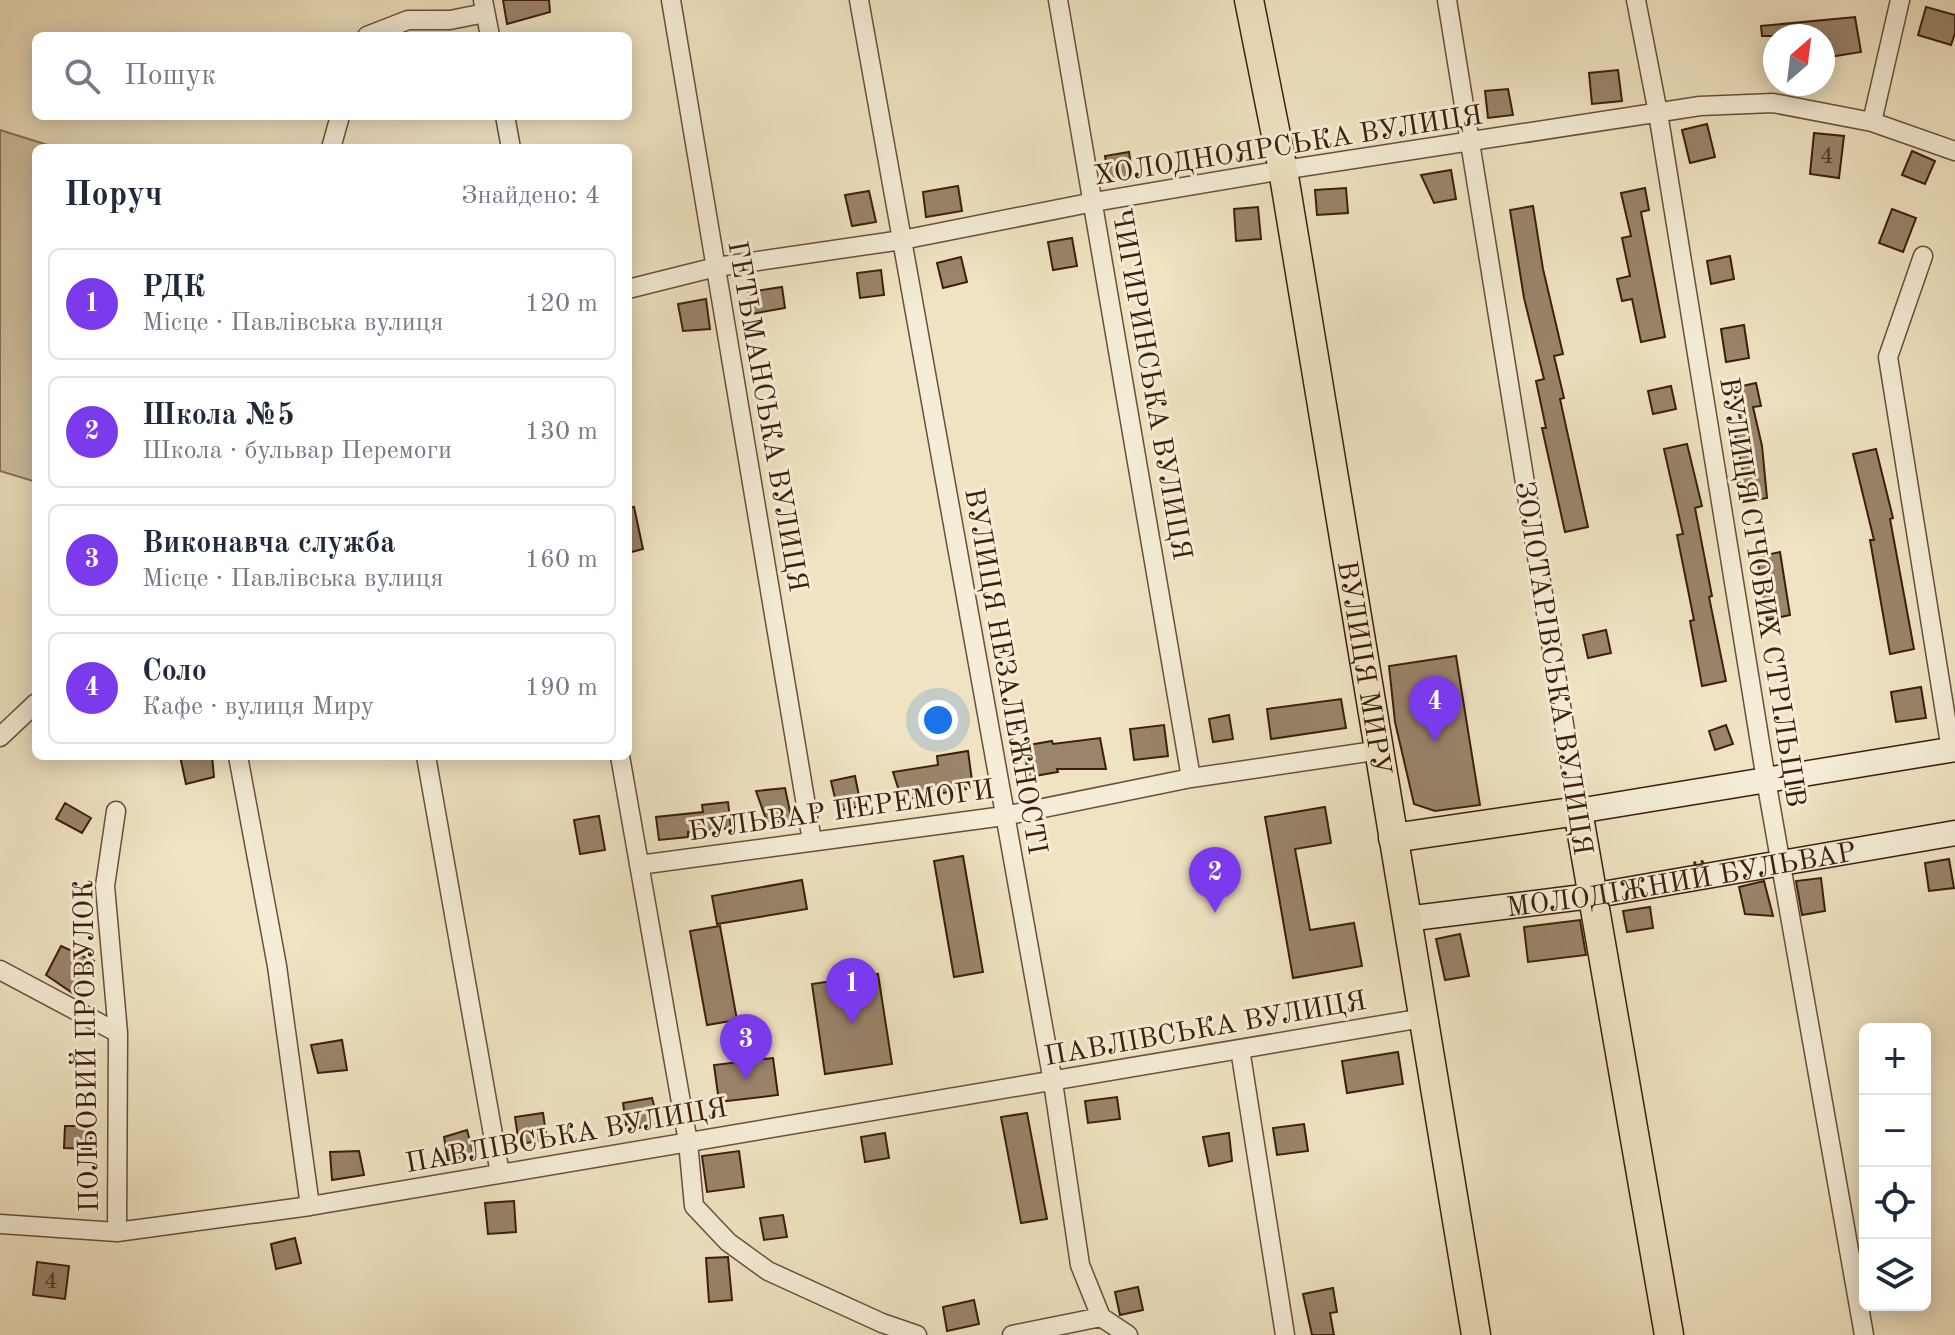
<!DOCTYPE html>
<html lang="uk">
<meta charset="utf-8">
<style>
:root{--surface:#fff;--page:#f2f2f3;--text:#1f2937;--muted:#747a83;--line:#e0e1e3;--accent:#7c3aed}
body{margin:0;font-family:"Old Standard TT",serif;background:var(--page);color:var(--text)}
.controls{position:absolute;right:24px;bottom:24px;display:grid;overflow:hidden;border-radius:12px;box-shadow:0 4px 20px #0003}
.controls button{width:72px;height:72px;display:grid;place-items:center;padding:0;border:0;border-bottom:2px solid var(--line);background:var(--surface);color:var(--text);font:40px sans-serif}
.compass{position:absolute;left:1763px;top:24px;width:72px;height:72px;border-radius:50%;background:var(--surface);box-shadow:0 4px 20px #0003;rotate:28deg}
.you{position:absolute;left:938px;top:720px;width:28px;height:28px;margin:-20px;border:6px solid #fff;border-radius:50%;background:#1a73e8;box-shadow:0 0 0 12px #1a73e833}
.badge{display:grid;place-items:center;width:52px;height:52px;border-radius:50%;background:var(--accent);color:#fff;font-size:26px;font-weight:700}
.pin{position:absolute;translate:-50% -66px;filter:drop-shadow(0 2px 4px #0008)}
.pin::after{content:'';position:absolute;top:42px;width:28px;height:24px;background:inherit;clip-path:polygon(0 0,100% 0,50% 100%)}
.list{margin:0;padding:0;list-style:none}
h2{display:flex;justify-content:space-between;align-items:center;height:104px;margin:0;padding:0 32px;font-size:34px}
h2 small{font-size:26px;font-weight:400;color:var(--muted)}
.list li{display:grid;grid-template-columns:52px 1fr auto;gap:24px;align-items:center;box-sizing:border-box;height:112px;margin:0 16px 16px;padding:0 16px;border:2px solid var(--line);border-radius:12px}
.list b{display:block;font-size:30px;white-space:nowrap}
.list p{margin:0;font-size:26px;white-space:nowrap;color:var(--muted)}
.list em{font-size:26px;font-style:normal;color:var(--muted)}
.icon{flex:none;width:44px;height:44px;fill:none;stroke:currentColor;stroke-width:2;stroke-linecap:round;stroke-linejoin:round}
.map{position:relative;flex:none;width:1955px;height:1335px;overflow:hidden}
.search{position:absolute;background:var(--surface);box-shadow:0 4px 20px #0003;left:32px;top:32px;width:600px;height:88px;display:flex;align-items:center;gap:20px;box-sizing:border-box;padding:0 28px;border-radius:12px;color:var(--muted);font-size:30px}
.panel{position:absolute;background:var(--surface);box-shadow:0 4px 20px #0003;left:32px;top:144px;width:600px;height:616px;border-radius:12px}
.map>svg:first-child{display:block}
.green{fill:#d1c2a2;stroke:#877058;stroke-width:2}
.building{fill:#9a846b;stroke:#3d1e0d;stroke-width:2}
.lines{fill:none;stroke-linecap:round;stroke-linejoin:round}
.minor-casing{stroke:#6a4f3a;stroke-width:21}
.secondary-casing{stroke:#3d1e0d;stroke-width:27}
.primary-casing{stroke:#3d1e0d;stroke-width:31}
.minor{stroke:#f5edd7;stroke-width:18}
.secondary{stroke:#f5edd7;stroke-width:24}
.primary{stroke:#efe3c1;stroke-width:28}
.labels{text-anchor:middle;stroke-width:6;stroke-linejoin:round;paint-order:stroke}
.number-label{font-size:24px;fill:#543824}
.street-label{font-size:28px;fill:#3d1e0d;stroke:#f5edd7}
</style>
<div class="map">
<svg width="1955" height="1335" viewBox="0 0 1955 1335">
<rect width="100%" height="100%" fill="#efe3c1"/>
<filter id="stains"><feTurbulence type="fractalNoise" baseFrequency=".0025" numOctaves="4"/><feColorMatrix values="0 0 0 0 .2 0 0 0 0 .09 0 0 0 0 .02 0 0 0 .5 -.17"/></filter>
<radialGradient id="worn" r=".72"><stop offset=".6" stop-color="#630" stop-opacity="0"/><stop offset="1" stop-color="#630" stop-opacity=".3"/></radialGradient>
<path class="green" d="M0,130L57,148H36V482L0,471Z"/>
<path class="building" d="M503,0H549L550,12L507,24Z
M1926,7L1955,15V33L1951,45L1918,35Z
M1855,17L1861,52L1823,58V36H1762L1761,26Z
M1618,70L1622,101L1592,104L1589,73Z
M1508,89L1513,115L1488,118L1485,91Z
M1707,124L1715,157L1690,163L1682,130Z
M1814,133L1844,136L1839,178L1810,174Z
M1912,151L1935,161L1925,184L1902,175Z
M1129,152L1133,178L1109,181L1105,156Z
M1451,170L1456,199L1434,203L1421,175Z
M958,186L962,211L926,217L923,192Z
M1346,188L1348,213L1317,215L1315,190Z
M1645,188L1649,210L1641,212L1665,337L1641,342L1632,299L1622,301L1617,279L1630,276L1622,238L1631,236L1621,193Z
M869,191L876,222L852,226L845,195Z
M1533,206L1543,269L1563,354L1554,356L1564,398L1560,399L1588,527L1565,532L1542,428H1546L1536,381L1544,379L1524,298L1510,210Z
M1258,207L1261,239L1236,241L1234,209Z
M1892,209L1916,218L1903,252L1879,243Z
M1072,238L1077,266L1053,270L1048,242Z
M1730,256L1734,279L1711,284L1707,261Z
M961,257L967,282L943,288L937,263Z
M881,270L884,295L860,298L857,273Z
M782,287L785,308L751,314L748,292Z
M706,299L710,329L683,331L678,304Z
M1744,325L1749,358L1726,362L1721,329Z
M1756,383L1761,406L1753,407L1762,446L1767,498L1743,502L1739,472H1743L1734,429L1742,427L1733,388Z
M1671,386L1676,409L1653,414L1648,391Z
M1687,444L1702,506L1695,508L1712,596L1709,597L1726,681L1702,686L1690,621L1694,620L1677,535L1683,534L1664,449Z
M1876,449L1893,518L1890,519L1914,649L1890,654L1870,540H1874L1853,454Z
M634,507L643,549L628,553V508Z
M1780,552L1790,615L1767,620L1757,557Z
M1606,630L1611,653L1588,658L1583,635Z
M1456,656L1480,805L1435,811L1414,804L1395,722L1389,666Z
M1921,687L1926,718L1896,722L1891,692Z
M1341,699L1346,728L1271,739L1267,709Z
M1229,715L1233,739L1213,742L1209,719Z
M1164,725L1168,756L1134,760L1130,729Z
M1726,725L1733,744L1715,750L1709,731Z
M1100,738L1106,769H1057L1058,772L1029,777L1023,746L1052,741L1053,744Z
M968,751L973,788L902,800L893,772L938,765L937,756Z
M180,756H212L214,777L186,784Z
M855,776L861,806L838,811L831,781Z
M785,788L792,821L767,822L756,791Z
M728,802L731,828L688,832V837L659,840L656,817L703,812L702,805Z
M65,803L91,818L82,833L56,819Z
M1325,807L1331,843L1295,849L1310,930L1354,923L1362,966L1293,978L1265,817Z
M599,816L605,850L580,854L574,820Z
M963,856L983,972L954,977L934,861Z
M1949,859L1954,888L1929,891L1925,863Z
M1821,878L1825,911L1802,915L1796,881Z
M802,880L807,909L717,924L712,896Z
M1764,881L1773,916L1745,914L1739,887Z
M1650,907L1653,928L1627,932L1623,911Z
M1580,920L1586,955L1528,962L1524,927Z
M720,926L737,1020L707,1025L690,931Z
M1460,934L1469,976L1445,980L1436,939Z
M61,946L94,961L74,994L46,975Z
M878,974L892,1064L825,1074L812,984Z
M342,1040L347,1070L318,1073L311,1045Z
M1398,1052L1403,1084L1347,1093L1342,1061Z
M773,1058L778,1095L719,1102L714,1065Z
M1117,1097L1120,1119L1088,1123L1085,1101Z
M652,1098L659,1124L627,1130L623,1103Z
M543,1113L547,1140L519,1144L515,1117Z
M1027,1113L1047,1219L1021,1223L1001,1117Z
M1304,1124L1308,1151L1277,1155L1273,1128Z
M65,1126H91V1149L64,1148Z
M467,1130L474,1156L448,1161L444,1137Z
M885,1133L889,1158L865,1162L861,1137Z
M1229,1133L1232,1161L1209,1166L1203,1137Z
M359,1151L364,1175L332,1180L330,1152Z
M739,1151L744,1187L707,1192L702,1156Z
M514,1201L516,1232L488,1234L485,1203Z
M783,1215L787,1237L764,1240L760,1218Z
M295,1238L301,1263L276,1269L271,1244Z
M728,1257L732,1300L709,1302L706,1258Z
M37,1262L69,1266L65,1299L33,1295Z
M1138,1287L1143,1310L1120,1315L1115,1292Z
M1333,1288L1337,1312L1330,1313L1334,1335H1312L1303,1294Z
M974,1300L979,1324L947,1331L943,1307Z"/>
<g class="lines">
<g class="minor-casing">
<path id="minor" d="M483,0L490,36
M671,0L812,841
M859,0L1053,1082L1080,1265L1101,1317L1128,1335
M1058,0L1191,778
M1447,0L1578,811
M1636,0L1658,113L1766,780L1864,1335
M367,36L408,20H450L485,13
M505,116L511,148
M1872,122L1900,0
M331,148L340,116
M1923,256L1888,357L1951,750
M628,289L716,267L902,240L1094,202L1283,170L1700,106L1773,103L1872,122L1955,151
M0,737L36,703
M238,756L277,966L310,1206
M426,756L500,1174
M620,756L688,1142L694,1206L728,1242L768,1271L882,1323L917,1335
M116,811L105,886L118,1033L117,1232
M639,865L1004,816L1191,778L1381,750
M0,970L118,1033
M1240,1049L1285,1335
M0,1224L117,1232L310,1206L1423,1018
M1012,1335L1101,1317"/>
</g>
<g class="secondary-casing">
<g id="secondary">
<path d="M1578,811L1955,749"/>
<path id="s1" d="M1406,919L1591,896L1955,833"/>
</g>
</g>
<g class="primary-casing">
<g id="primary">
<path id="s2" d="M1249,0L1283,170L1476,1335"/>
<path d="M1393,838L1578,811L1669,1335"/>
</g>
</g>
<use href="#minor" class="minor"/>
<use href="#secondary" class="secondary"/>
<use href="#primary" class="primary"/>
</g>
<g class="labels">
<g class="number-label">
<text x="1827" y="163">4</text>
<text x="51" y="1288">4</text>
</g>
<g class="street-label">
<text transform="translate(1288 144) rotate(-9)" y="10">ХОЛОДНОЯРСЬКА ВУЛИЦЯ</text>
<text transform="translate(1153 384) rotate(80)" y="10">ЧИГИРИНСЬКА ВУЛИЦЯ</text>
<text transform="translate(769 416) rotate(80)" y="10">ГЕТЬМАНСЬКА ВУЛИЦЯ</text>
<text transform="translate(1764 592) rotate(81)" y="10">ВУЛИЦЯ СІЧОВИХ СТРІЛЬЦІВ</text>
<text dy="10" stroke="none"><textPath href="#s2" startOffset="678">ВУЛИЦЯ МИРУ</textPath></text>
<text transform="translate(1555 668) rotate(81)" y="10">ЗОЛОТАРІВСЬКА ВУЛИЦЯ</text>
<text transform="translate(1007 671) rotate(80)" y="10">ВУЛИЦЯ НЕЗАЛЕЖНОСТІ</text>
<text transform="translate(841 809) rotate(-8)" y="10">БУЛЬВАР ПЕРЕМОГИ</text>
<text dy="10" stroke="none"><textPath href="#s1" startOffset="278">МОЛОДІЖНИЙ БУЛЬВАР</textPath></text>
<text transform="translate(1205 1027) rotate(-10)" y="10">ПАВЛІВСЬКА ВУЛИЦЯ</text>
<text transform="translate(85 1046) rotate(-91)" y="10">ПОЛЬОВИЙ ПРОВУЛОК</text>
<text transform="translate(566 1134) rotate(-10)" y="10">ПАВЛІВСЬКА ВУЛИЦЯ</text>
</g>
</g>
<rect width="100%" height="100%" filter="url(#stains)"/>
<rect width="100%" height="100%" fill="url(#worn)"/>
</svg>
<div class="controls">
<button>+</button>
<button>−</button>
<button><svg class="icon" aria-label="locate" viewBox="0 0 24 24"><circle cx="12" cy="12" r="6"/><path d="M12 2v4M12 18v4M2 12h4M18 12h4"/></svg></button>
<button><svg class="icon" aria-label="layers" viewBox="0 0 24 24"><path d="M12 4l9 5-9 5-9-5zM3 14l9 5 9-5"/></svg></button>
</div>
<svg class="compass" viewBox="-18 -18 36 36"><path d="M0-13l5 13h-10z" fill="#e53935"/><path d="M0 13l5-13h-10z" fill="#747a83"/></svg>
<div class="you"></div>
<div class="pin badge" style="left:852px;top:1024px">1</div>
<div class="pin badge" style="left:1215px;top:913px">2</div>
<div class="pin badge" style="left:746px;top:1080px">3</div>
<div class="pin badge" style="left:1435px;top:742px">4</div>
<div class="search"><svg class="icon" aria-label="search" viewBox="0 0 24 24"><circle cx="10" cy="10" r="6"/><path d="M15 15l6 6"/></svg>Пошук</div>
<section class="panel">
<h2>Поруч<small>Знайдено: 4</small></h2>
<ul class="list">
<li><span class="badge">1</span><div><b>РДК</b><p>Місце · Павлівська вулиця</p></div><em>120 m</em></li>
<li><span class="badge">2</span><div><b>Школа №5</b><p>Школа · бульвар Перемоги</p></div><em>130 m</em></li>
<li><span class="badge">3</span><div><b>Виконавча служба</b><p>Місце · Павлівська вулиця</p></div><em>160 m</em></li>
<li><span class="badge">4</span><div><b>Соло</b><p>Кафе · вулиця Миру</p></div><em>190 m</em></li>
</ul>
</section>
</div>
